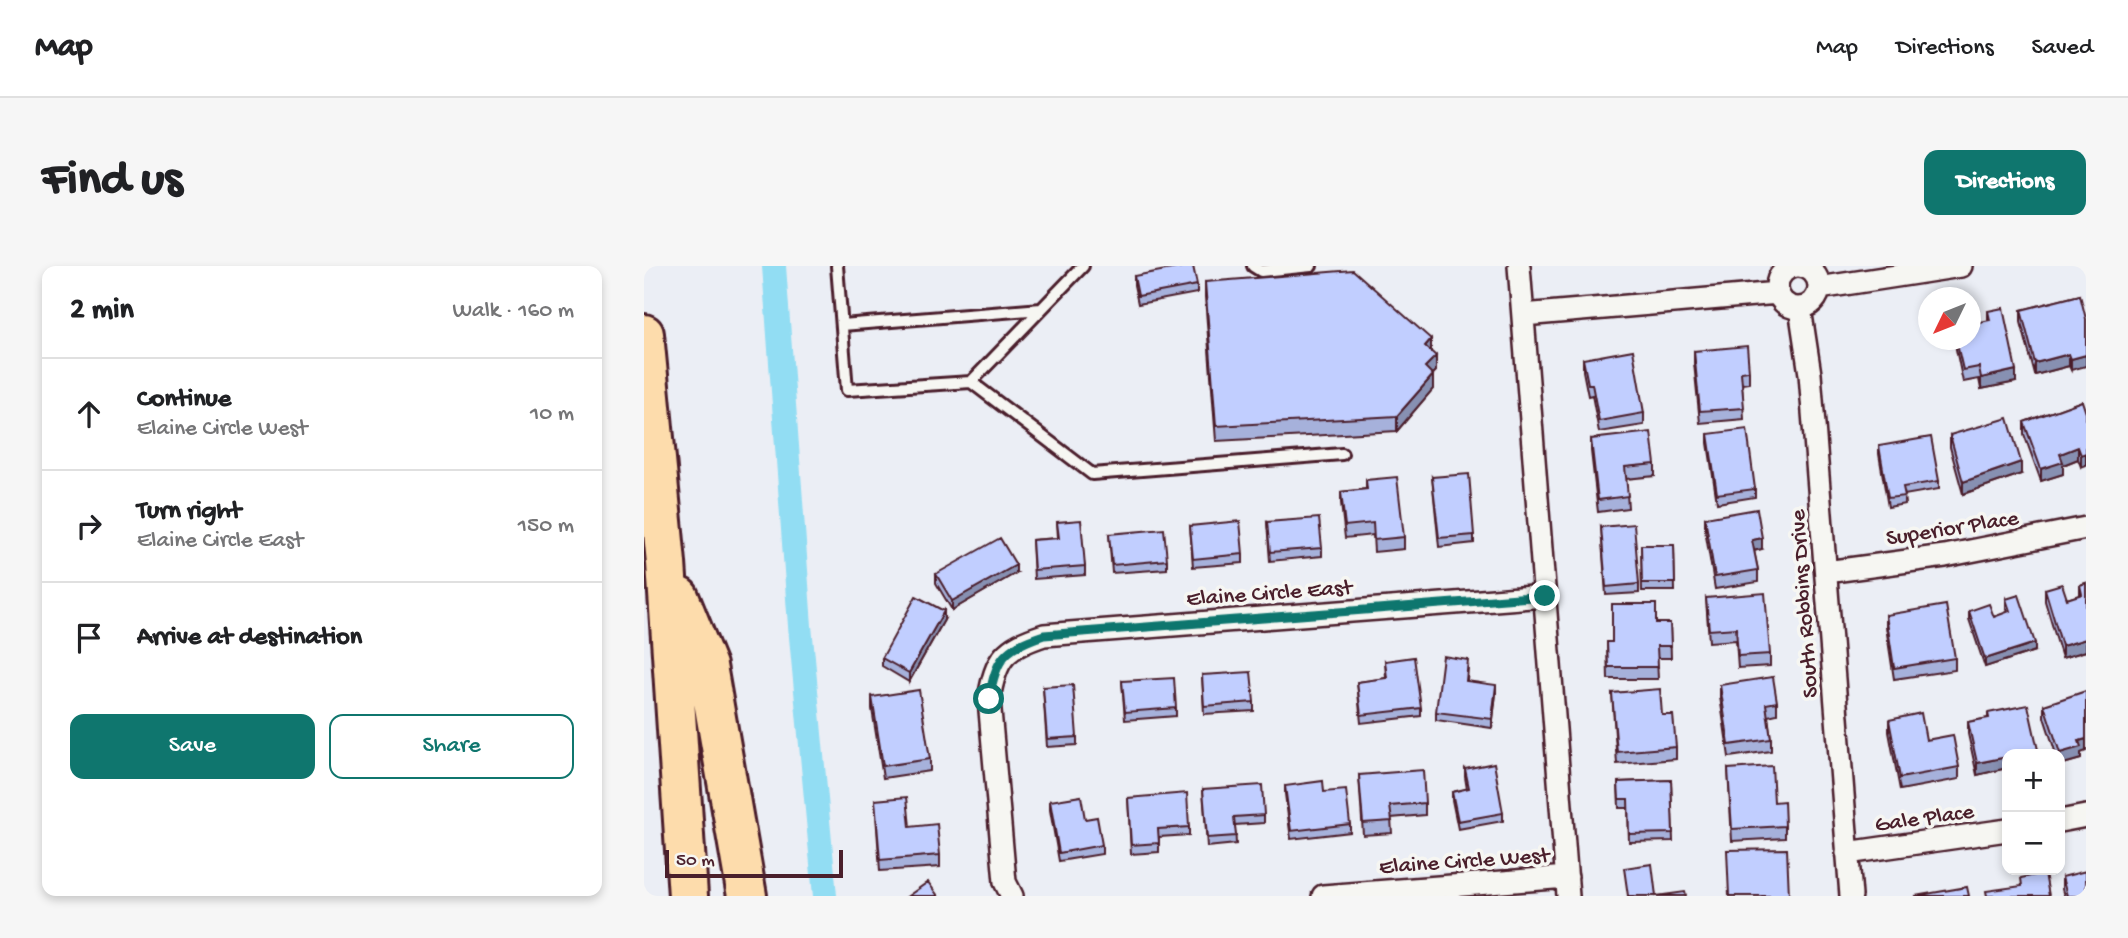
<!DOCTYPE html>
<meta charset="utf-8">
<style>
:root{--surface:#fff;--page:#f6f6f6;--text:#202124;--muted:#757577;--line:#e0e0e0;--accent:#0f766e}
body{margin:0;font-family:"Gochi Hand",sans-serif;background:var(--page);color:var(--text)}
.controls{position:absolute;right:21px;bottom:21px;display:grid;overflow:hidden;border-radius:14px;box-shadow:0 4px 10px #0003}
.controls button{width:63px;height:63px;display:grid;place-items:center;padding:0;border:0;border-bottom:2px solid var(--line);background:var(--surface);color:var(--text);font:35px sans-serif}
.compass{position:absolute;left:1274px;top:21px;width:63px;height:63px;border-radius:50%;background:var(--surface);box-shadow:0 4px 10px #0003;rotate:227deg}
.scale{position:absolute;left:21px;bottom:18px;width:178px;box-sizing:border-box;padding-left:7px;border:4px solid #4a1f2b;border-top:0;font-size:19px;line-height:24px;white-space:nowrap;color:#4a1f2b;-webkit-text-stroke:5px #f6f6f2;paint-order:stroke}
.stop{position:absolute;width:21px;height:21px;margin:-16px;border:5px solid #0f766e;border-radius:50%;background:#fff}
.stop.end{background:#0f766e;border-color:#fff;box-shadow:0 2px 7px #0008}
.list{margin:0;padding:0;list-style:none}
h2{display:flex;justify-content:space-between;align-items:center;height:91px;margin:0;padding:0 28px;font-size:30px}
h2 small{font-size:23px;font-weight:400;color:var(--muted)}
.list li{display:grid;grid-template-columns:46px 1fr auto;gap:21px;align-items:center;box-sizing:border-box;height:112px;padding:0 28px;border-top:2px solid var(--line)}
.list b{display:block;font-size:26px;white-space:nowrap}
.list p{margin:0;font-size:23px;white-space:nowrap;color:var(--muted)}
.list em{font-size:23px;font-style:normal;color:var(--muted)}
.actions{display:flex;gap:14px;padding:21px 28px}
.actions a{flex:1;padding:16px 0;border:2px solid var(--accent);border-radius:14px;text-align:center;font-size:24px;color:var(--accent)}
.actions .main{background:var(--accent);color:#fff}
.icon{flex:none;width:38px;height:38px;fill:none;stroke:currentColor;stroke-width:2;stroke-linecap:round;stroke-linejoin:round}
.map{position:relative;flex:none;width:1442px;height:630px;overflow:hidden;border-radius:14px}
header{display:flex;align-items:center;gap:42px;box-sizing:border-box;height:98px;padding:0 35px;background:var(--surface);border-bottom:2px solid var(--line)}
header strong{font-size:33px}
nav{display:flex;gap:38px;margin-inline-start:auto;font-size:24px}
.intro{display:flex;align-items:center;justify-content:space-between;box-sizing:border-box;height:168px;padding:0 42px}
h1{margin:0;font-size:49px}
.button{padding:18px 32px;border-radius:14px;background:var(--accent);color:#fff;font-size:24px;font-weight:700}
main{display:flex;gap:42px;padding:0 42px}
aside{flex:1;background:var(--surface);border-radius:14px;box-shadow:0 4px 10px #0003}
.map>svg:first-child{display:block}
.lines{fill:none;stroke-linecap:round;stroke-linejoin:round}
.canal{stroke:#92ddf3;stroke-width:24}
.lane-casing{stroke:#4a1f2b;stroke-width:16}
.street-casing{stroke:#4a1f2b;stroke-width:26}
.highway-casing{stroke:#4a1f2b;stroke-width:44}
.lane{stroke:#f6f6f2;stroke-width:10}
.street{stroke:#f6f6f2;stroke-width:21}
.highway{stroke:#fddcac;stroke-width:38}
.wall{fill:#a6b1db;stroke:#4a1f2b;stroke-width:2}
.shaded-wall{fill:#8790b2;stroke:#4a1f2b;stroke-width:2}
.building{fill:#c1ceff;stroke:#4a1f2b;stroke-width:2}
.route{stroke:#0f766e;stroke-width:9}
.labels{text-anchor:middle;stroke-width:7;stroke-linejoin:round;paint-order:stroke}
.street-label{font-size:23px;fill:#4a1f2b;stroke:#f6f6f2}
</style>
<header>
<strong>Map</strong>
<nav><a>Map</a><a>Directions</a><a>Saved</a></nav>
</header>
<div class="intro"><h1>Find us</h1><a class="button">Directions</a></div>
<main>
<aside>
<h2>2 min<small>Walk · 160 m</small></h2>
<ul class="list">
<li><svg class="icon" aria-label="ahead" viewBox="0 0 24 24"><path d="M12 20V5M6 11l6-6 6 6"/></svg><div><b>Continue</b><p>Elaine Circle West</p></div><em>10 m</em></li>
<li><svg class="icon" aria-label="right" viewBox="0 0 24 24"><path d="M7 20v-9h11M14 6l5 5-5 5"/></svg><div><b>Turn right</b><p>Elaine Circle East</p></div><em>150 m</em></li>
<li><svg class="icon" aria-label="arrive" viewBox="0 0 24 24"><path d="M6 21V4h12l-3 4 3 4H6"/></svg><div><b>Arrive at destination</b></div></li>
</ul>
<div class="actions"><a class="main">Save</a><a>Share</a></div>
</aside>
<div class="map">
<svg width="1442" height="630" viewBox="0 0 1442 630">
<rect width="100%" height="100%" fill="#ebeef5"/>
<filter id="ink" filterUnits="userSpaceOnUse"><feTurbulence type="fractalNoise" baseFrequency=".0143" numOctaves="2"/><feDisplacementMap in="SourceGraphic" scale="14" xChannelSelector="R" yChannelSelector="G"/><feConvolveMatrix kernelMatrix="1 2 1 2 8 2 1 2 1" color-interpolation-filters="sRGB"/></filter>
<g filter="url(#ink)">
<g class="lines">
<path class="canal" d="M130,0L156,360L181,630"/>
<g class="lane-casing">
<path id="lane" d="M193,0L203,124L327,116L448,208L698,188
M609,0L617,5L667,0
M198,59L397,43
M327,116L439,0"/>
</g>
<g class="street-casing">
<path id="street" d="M875,0L924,630
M1133 21a21 21 0 1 1 42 0a21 21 0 1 1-42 0Z
M1175,22L1317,0
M1156,42L1166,108L1207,630
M879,49L1134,27
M1182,306L1301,290L1442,262
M1416,555L1442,550
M1203,587L1363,564
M368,630L361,616L345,433C352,392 360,382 400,369L901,330
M679,630L923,611"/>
</g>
<g class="highway-casing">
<path id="highway" d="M0,68L22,297L44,630
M35,331L63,400L103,630"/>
</g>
<use href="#lane" class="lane"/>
<use href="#street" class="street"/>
<use href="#highway" class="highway"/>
</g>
<path class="wall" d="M490,10L553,19V27L494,38L490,19Z
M561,16L787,86L792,105L789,108V123L753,165L572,175L561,31Z
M1436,29L1427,104L1425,100L1391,109L1377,56V44Z
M1344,45L1372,116L1337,123L1335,113L1319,116L1310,74H1326L1344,55Z
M1050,85L1105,105V117L1098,118L1100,153L1056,157L1050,97Z
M939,93L1000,147V159L955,166L948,129L944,130L939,105Z
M1438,135L1437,201L1434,193L1419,199V208L1397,215L1380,168V156Z
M1064,168L1111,223V231L1073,237L1064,177Z
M1306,169L1377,208L1319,228L1306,181Z
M947,173L1011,198V210L982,213L984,242L954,246L947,185Z
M1235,180L1295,215V223L1260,229L1261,238L1244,241L1235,188Z
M788,211L830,269V277L795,281Z
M722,214L760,271V283L730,286L729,269L701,272L697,237V226L722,223Z
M1061,252L1118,283L1110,285L1114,304V316L1071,323L1061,264Z
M413,256L441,300V309L390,313L388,274L414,272Z
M623,256L678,282V290L626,295Z
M546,260L599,288V297L549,301Z
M957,261L995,318V327L962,329Z
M465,268L523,294V303L468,307Z
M997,279H1030L1031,325H998Z
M372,307L308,344L292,317V308Z
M1442,317V385L1418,392L1401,335V323L1423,333L1436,329V319Z
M1062,332L1126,388V400L1094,402L1092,374L1065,376Z
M1362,333L1391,385L1341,401L1325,353V345L1350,351L1364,346L1362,341Z
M1242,349L1311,392V404L1250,413L1242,361Z
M300,354L265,416L238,400V392Z
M1012,357H1026L1027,392H1013L1014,413H964L963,376H968Z
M741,395L777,442V450L717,457L713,416L742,412Z
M824,402L823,415L852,427L848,462L792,454V446Z
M558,409L610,436V445L560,448Z
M478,415L532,442V450L481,454Z
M1076,419L1133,436V448L1124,450L1127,473V485L1085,491L1076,431Z
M399,421L433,471V479L403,481Z
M968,427L1018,449L1032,481V493L973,498Z
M228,431L286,493V505L239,512L228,443Z
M1400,439L1437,487V493L1416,499V488H1412L1400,451Z
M1344,447L1394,488H1363V502L1333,509L1324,468V456L1344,452Z
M1245,454L1282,474L1315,501V513L1256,524L1245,466Z
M821,503L859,547V555L814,563L808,534V526L823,523L821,511Z
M1084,503L1130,536L1141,560V572L1088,575Z
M715,509L781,537V549L747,552L748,567L719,569Z
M1027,514L1029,575L985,576L984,542H975L974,516Z
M641,520L680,526L706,558V566L647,573L641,528Z
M559,523L620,549V557L591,559L592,578L563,581Z
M484,532L545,561V569L515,571V586L487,588Z
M231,534L266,561L296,589V601L236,605Z
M406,535L441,553L458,579V588L415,595L406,544Z
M1418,611L1442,630H1420L1418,623Z"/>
<path class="shaded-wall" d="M787,73V88L781,80Z
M1425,88V100L1391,109V97Z
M1442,89V100L1427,104V93Z
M792,90V105L781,116V101Z
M1372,104V116L1337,123V112Z
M789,109V123L753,165V150Z
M1434,181V193L1419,199V208L1397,215V203L1416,188Z
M1442,187V199L1437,201V189Z
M1377,196V208L1319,228V216Z
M1118,272V283L1108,285V274Z
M372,299V307L308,344V335Z
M300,345V354L265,416V407Z
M1442,373V385L1418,392V380Z
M1391,377V385L1341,401V393Z
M852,419V427L848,462V453Z
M1442,473V485L1437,487V493L1416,499V487L1435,475Z
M1394,484V488H1374Z
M1363,491V502L1333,509V497Z"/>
<path class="building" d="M543,0H549L553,19L494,30L490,10Z
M709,4L787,73L781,80L792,90L781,101L789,109L753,150L572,160L561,16Z
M1436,29L1442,53V89L1427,93L1425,88L1391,97L1377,44Z
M1359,42L1372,104L1337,112L1335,101L1319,104L1312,74H1326V58L1346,54L1344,45Z
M1103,80L1105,105L1097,106L1100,142L1056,145L1050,85Z
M989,84L1000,147L955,155L948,118H944L939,93Z
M1438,135L1442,147V187L1437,189L1434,181L1416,188L1419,196L1397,203L1380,156Z
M1364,152L1377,196L1319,216L1306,169Z
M1103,163L1111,223L1073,228L1064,168Z
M1007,166L1011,198L981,201L984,230L954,234L947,173Z
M1287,171L1295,215L1259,221L1261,230L1244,232L1235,180Z
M825,208L830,269L795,272L788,211Z
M753,211L760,271L730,274L729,257L701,260L697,226L723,223L722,214Z
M1113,243L1118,272L1108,274L1114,304L1071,311L1061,252Z
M675,252L678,282L626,286L623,256Z
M437,254L441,300L390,304L388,274L415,272L413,256Z
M596,255L599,288L549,293L546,260Z
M990,258L995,318L962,321L957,261Z
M520,263L523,294L468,299L465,268Z
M356,272L372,299L308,335L292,308Z
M997,279H1030L1031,317H998Z
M1442,317V373L1418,380L1401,323L1418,318L1423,333L1438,328L1436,319Z
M1121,327L1126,388L1094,390L1092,362L1065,364L1062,332Z
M1375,329L1391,377L1341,393L1325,345L1345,338L1350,351L1366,345L1362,333Z
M272,330L300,345L265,407L238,392Z
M968,338H1012V357H1026L1027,380H1013L1014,401H964L963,376H968Z
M1302,339L1311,392L1250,402L1242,349Z
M799,390L824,394L822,415L852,419L848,453L792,446Z
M770,391L777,442L717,449L713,416L743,412L741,395Z
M607,406L610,436L560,440L558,409Z
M1129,411L1133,436L1122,438L1127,473L1085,479L1076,419Z
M530,412L532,442L481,446L478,415Z
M429,419L433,471L403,473L399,421Z
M1016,423L1018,449H1029L1032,481L973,486L968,427Z
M275,424L286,493L239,500L228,431Z
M1442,425V473L1435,475L1437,481L1416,487L1400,439Z
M1384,439L1394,484L1374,488H1363V491L1333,497L1324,456L1345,452L1344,447Z
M1277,447L1282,474L1309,469L1315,501L1256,512L1245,454Z
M850,497L859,547L814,555L808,526L825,522L821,503Z
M1128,500L1130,536L1140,535L1141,560L1088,563L1084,503Z
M779,504L781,537L746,540L748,555L719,557L715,509Z
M1027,514L1029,567L985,568L984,533H975L974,516Z
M679,515L680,526L702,524L706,558L647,565L641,520Z
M618,519L620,549L590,551L592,570L563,572L559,523Z
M543,527L545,561L514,563L515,577L487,579L484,532Z
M437,530L441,553L453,551L458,579L415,587L406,535Z
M263,531L266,561L293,558L296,589L236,594L231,534Z
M1143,583L1145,630H1085L1083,584Z
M1008,598L1012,630L1041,626L1042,630H984L980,602Z
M1442,605V630H1423L1418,611Z
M1401,607L1405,630H1343L1342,625L1378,620L1377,612Z
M284,616L294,630H264Z
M1323,621L1325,630H1271Z"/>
</g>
<g class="lines" filter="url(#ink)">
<path class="route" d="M345,433C352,392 360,382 400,369L901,330"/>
</g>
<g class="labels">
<g class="street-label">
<text transform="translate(1308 260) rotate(-9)" y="8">Superior Place</text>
<text transform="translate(625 325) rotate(-4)" y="8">Elaine Circle East</text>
<text transform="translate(1158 338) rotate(-94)" y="8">South Robbins Drive</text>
<text transform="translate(1280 550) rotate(-8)" y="8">Gale Place</text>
<text transform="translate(820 593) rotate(-4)" y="8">Elaine Circle West</text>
</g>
</g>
</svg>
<div class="controls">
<button>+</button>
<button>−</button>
</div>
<svg class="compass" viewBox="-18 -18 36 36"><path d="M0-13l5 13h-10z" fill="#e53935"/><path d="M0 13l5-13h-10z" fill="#757577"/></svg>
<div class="scale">50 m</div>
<div class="stop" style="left:345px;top:433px"></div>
<div class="stop end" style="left:901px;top:330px"></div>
</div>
</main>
